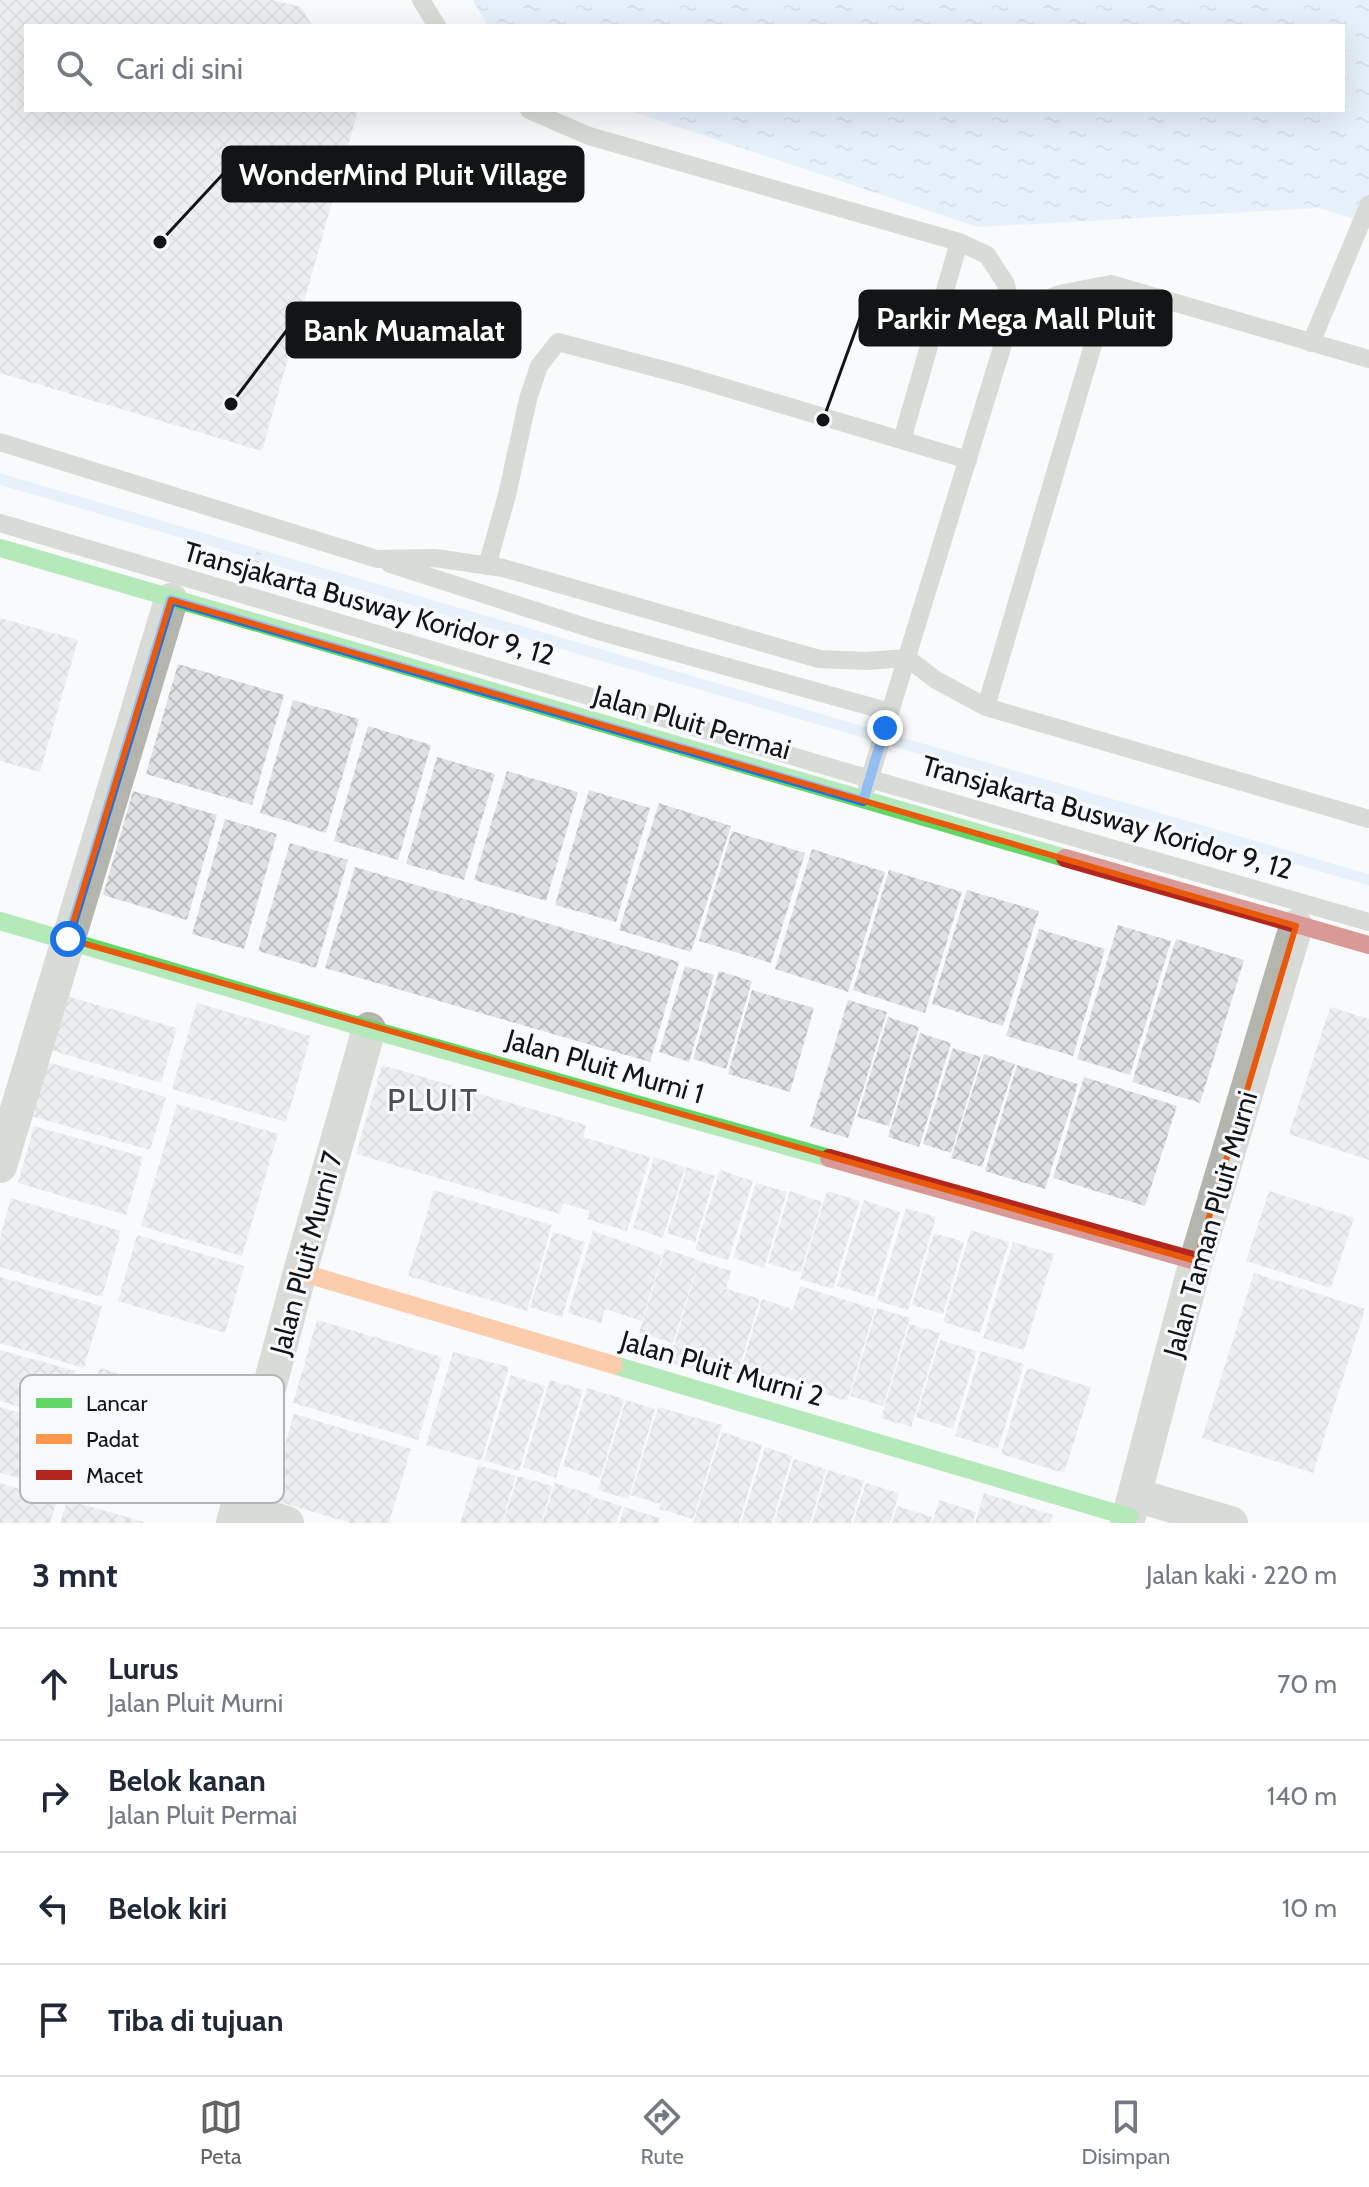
<!DOCTYPE html>
<html lang="id">
<meta charset="utf-8">
<style>
:root{--surface:#fff;--page:#f6f6f7;--text:#1f2937;--muted:#747a83;--line:#e0e1e3;--accent:#636466}
body{margin:0;font-family:Cabin,sans-serif;background:var(--page);color:var(--text)}
.stop{position:absolute;width:24px;height:24px;margin:-18px;border:6px solid #1a73e8;border-radius:50%;background:#fff}
.stop.end{background:#1a73e8;border-color:#fff;box-shadow:0 2px 8px #0008}
.list{margin:0;padding:0;list-style:none}
h2{display:flex;justify-content:space-between;align-items:center;height:104px;margin:0;padding:0 32px;font-size:34px}
h2 small{font-size:26px;font-weight:400;color:var(--muted)}
.list li{display:grid;grid-template-columns:52px 1fr auto;gap:24px;align-items:center;box-sizing:border-box;height:112px;padding:0 32px;border-top:2px solid var(--line)}
.list b{display:block;font-size:30px;white-space:nowrap}
.list p{margin:0;font-size:26px;white-space:nowrap;color:var(--muted)}
.list em{font-size:26px;font-style:normal;color:var(--muted)}
.icon{flex:none;width:44px;height:44px;fill:none;stroke:currentColor;stroke-width:2;stroke-linecap:round;stroke-linejoin:round}
.map{position:relative;flex:none;width:1369px;height:1523px;overflow:hidden}
.search{position:absolute;background:var(--surface);box-shadow:0 8px 32px #0002;left:24px;right:24px;top:24px;height:88px;display:flex;align-items:center;gap:20px;box-sizing:border-box;padding:0 28px;border-radius:0px;color:var(--muted);font-size:30px}
.sheet{height:552px;background:var(--surface)}
nav{display:flex;justify-content:space-around;align-items:center;box-sizing:border-box;height:112px;border-top:2px solid var(--line);background:var(--surface);font-size:22px;color:var(--muted)}
nav a{display:grid;justify-items:center;gap:4px}
nav .on{color:var(--accent)}
.map>svg:first-child{display:block}
.water{fill:url(#water-ripples)}
.lines{fill:none;stroke-linecap:round;stroke-linejoin:round}
.stream{stroke:#d3e6fd;stroke-width:11}
.building{fill:url(#building-cross-hatch)}
.path{stroke:#bcbeb9;stroke-width:5;stroke-dasharray:2 6;stroke-linecap:butt}
.lane{stroke:#b4b5ac;stroke-width:18}
.street{stroke:#b4b5ac;stroke-width:34}
.fast{stroke:#63d668;stroke-width:18}
.slow{stroke:#ff974d;stroke-width:18}
.jam{stroke:#b3261e;stroke-width:18}
.route{stroke:#1a73e8;stroke-width:10}
.marked{fill:none;stroke:#e8590c;stroke-width:6;stroke-linejoin:round}
.labels{text-anchor:middle;stroke-width:6;stroke-linejoin:round;paint-order:stroke}
.street-label{font-size:28px;fill:#131415;stroke:#f7fafd}
.quarter-label{font-size:32px;letter-spacing:2px;fill:#4c4e51;stroke:#f7fafd}
.key{fill:#f7fafd;stroke:#b3b5b7;stroke-width:2}
.key-label{font-size:22px;fill:#131415}
.leader{fill:none;stroke:#131415;stroke-width:3}
.callout-dot{fill:#131415;stroke:#f7fafd;stroke-width:3}
.callout{fill:#131415;stroke:#131415;stroke-width:3}
.callout-label{font-size:30px;text-anchor:middle;font-weight:bold;fill:#fff}
</style>
<div class="map">
<svg width="1369" height="1523" viewBox="0 0 1369 1523">
<defs>
<pattern id="water-ripples" width="26" height="14" patternUnits="userSpaceOnUse" patternTransform="scale(2)"><rect width="26" height="14" fill="#d3e6fd"/><path d="M2 4q2-2 4 0t4 0M15 11q2-2 4 0t4 0" fill="none" stroke="#b4c4d8"/></pattern>
<pattern id="building-cross-hatch" width="8" height="8" patternUnits="userSpaceOnUse" patternTransform="scale(2)"><rect width="8" height="8" fill="#dee0e1"/><path d="M0 0l8 8M0 8l8-8" fill="none" stroke="#bebfc0"/></pattern>
</defs>
<rect width="100%" height="100%" fill="#f8fafc"/>
<path class="water" d="M473,0H1369V224L1319,208L978,227L628,110H1343V26H488Z"/>
<g class="lines">
<path class="stream" d="M0,479L1369,880"/>
</g>
<path class="building" d="M0,0H273L301,7L312,26H26V110H358L262,451L0,373Z
M0,618L78,640L40,772L0,761Z
M178,664L284,695L252,805L146,774Z
M293,700L359,719L326,833L260,813Z
M368,726L431,745L398,860L334,841Z
M437,757L495,774L464,880L406,864Z
M507,771L578,792L546,901L474,880Z
M589,790L650,808L616,922L555,905Z
M133,791L217,815L187,920L103,895Z
M659,803L731,826L691,952L619,930Z
M225,819L277,834L244,949L192,934Z
M732,831L805,853L771,963L699,941Z
M290,843L348,860L316,968L258,951Z
M812,849L885,872L848,992L775,969Z
M355,867L679,962L650,1062L325,968Z
M889,870L962,892L925,1013L853,990Z
M967,890L1039,911L1003,1026L932,1004Z
M1118,925L1171,941L1130,1075L1077,1059Z
M1039,929L1105,949L1073,1056L1006,1036Z
M1176,939L1244,960L1200,1103L1132,1082Z
M685,966L714,975L689,1062L659,1052Z
M719,971L752,981L726,1069L693,1059Z
M752,990L814,1008L790,1092L728,1074Z
M66,996L177,1028L161,1083L50,1050Z
M848,1000L887,1012L848,1138L810,1127Z
M197,1003L311,1036L286,1122L172,1089Z
M1330,1007L1369,1019V1160L1289,1134Z
M888,1017L919,1027L889,1126L857,1117Z
M920,1033L951,1043L919,1147L888,1137Z
M953,1048L981,1057L951,1153L923,1144Z
M984,1054L1015,1064L982,1167L951,1158Z
M47,1062L166,1097L150,1150L31,1116Z
M382,1065L586,1125L583,1137L650,1157L627,1231L587,1219L590,1211L563,1203L560,1214L356,1154Z
M1017,1065L1078,1084L1045,1189L985,1171Z
M1084,1077L1177,1106L1145,1206L1053,1178Z
M177,1104L278,1134L242,1256L141,1226Z
M34,1126L143,1157L126,1215L18,1183Z
M654,1157L685,1167L663,1238L633,1228Z
M687,1167L715,1176L695,1242L667,1233Z
M720,1170L753,1181L728,1260L695,1250Z
M756,1183L787,1192L764,1268L733,1258Z
M434,1190L552,1225L527,1311L408,1276Z
M790,1191L822,1202L800,1273L768,1263Z
M827,1191L860,1201L833,1289L800,1279Z
M1269,1191L1354,1218L1331,1288L1246,1261Z
M11,1198L121,1231L102,1297L0,1267V1237Z
M864,1200L900,1212L874,1297L837,1286Z
M906,1208L936,1217L908,1310L877,1301Z
M971,1230L1009,1242L980,1333L943,1322Z
M593,1231L662,1255L642,1321L605,1309L601,1323L568,1313Z
M553,1232L585,1242L562,1317L530,1307Z
M934,1233L964,1242L943,1314L912,1305Z
M137,1235L244,1266L225,1333L118,1301Z
M1013,1242L1054,1254L1024,1350L983,1338Z
M665,1249L699,1260L673,1343L639,1333Z
M699,1261L731,1271L726,1289L760,1299L737,1375L703,1364L700,1372L669,1362Z
M1254,1273L1365,1309L1313,1473L1202,1438Z
M0,1277L102,1306L84,1368L0,1343Z
M800,1286L875,1309L847,1401L812,1390L813,1385L772,1373L771,1378L741,1369L762,1299L793,1309Z
M877,1308L910,1318L883,1406L850,1396Z
M317,1320L442,1357L418,1440L293,1403Z
M910,1324L940,1333L911,1427L881,1418Z
M940,1340L977,1351L953,1429L916,1417Z
M0,1350L75,1371L61,1419L0,1401Z
M981,1351L1024,1364L998,1449L955,1436Z
M453,1352L509,1367L481,1461L426,1445Z
M100,1368L206,1399L187,1461L81,1430Z
M1027,1368L1091,1387L1064,1473L1001,1454Z
M511,1375L545,1386L519,1471L484,1460Z
M550,1380L583,1390L556,1478L523,1467Z
M587,1388L624,1399L600,1478L563,1466Z
M626,1400L655,1409L628,1499L598,1490Z
M0,1407L69,1427L51,1488L0,1473Z
M658,1407L722,1425L693,1519L659,1509L661,1504L631,1495Z
M294,1414L411,1449L389,1523H351L269,1499Z
M722,1432L762,1445L739,1523H693Z
M765,1447L792,1456L772,1523H741Z
M794,1459L826,1469L810,1523H774Z
M478,1465L516,1476L502,1523H460Z
M828,1470L864,1481L851,1523H812Z
M518,1476L552,1486L541,1523H503Z
M0,1483L57,1500L50,1523H0Z
M555,1483L593,1495L584,1523H542Z
M866,1483L899,1493L890,1523H853Z
M984,1493L1053,1515L1050,1523H975Z
M593,1497L622,1506L616,1523H585Z
M67,1500L144,1522L143,1523H60Z
M939,1500L976,1512L973,1523H932Z
M897,1506L932,1517L930,1523H892Z
M624,1507L660,1518L658,1523H619Z"/>
<g class="lines">
<path class="path" d="M254,570L260,549"/>
<path class="lane" d="M421,0L437,26
M529,110L589,136L959,242L987,255L1006,284L1012,315L867,787
M1012,315L1059,294L1111,284L1369,359
M1311,343L1369,204
M902,440L959,242
M0,442L377,559L435,558L503,568L819,659L866,661L907,658L936,680L986,707L1369,819
M0,523L870,779L1369,922
M390,564L595,630L890,712
M487,566L507,495L528,399L539,366L558,342L683,375L968,460
M986,707L1111,284"/>
<path class="street" d="M0,1166L171,600
M1135,1495L1231,1523
M238,1508L287,1523
M233,1523L300,1272L369,1029
M1127,1523L1196,1261L1296,926"/>
<path class="fast" d="M0,548L1065,858
M0,921L369,1029L829,1158
M614,1365L1129,1517"/>
<path class="slow" d="M300,1272L614,1365"/>
<path class="jam" d="M1065,858L1369,945
M829,1158L1196,1261"/>
</g>
<g class="lines">
<path class="route" d="M68,939L171,600L863,801L885,728"/>
</g>
<path d="M0 0H1369V1523H0ZM171,600L1296,926L1196,1261L68,939Z" fill="#f8fafc" fill-opacity=".55" fill-rule="evenodd"/>
<path class="marked" d="M171,600L1296,926L1196,1261L68,939Z"/>
<g class="labels">
<g class="street-label">
<text transform="translate(369 603) rotate(16)" y="10">Transjakarta Busway Koridor 9, 12</text>
<text transform="translate(692 722) rotate(16)" y="10">Jalan Pluit Permai</text>
<text transform="translate(1107 817) rotate(16)" y="10">Transjakarta Busway Koridor 9, 12</text>
<text transform="translate(605 1066) rotate(16)" y="10">Jalan Pluit Murni 1</text>
<text transform="translate(1210 1224) rotate(-74)" y="10">Jalan Taman Pluit Murni</text>
<text transform="translate(306 1253) rotate(-75)" y="10">Jalan Pluit Murni 7</text>
<text transform="translate(722 1368) rotate(16)" y="10">Jalan Pluit Murni 2</text>
</g>
<g class="quarter-label">
<text x="433" y="1111">PLUIT</text>
</g>
</g>
<rect x="20" y="1375" width="264" height="128" rx="12" class="key"/>
<rect x="36" y="1398" width="36" height="10" fill="#63d668"/>
<rect x="36" y="1434" width="36" height="10" fill="#ff974d"/>
<rect x="36" y="1470" width="36" height="10" fill="#b3261e"/>
<g class="key-label">
<text x="86" y="1411">Lancar</text>
<text x="86" y="1447">Padat</text>
<text x="86" y="1483">Macet</text>
</g>
<path class="leader" d="M160 242L223 174M823 420L860 318M231 404L287 330"/>
<g class="callout-dot">
<circle cx="160" cy="242" r="8"/>
<circle cx="823" cy="420" r="8"/>
<circle cx="231" cy="404" r="8"/>
</g>
<g class="callout">
<rect x="223" y="147" width="360" height="54" rx="8"/>
<rect x="860" y="291" width="311" height="54" rx="8"/>
<rect x="287" y="303" width="233" height="54" rx="8"/>
</g>
<g class="callout-label">
<text x="403" y="185">WonderMind Pluit Village</text>
<text x="1016" y="329">Parkir Mega Mall Pluit</text>
<text x="404" y="341">Bank Muamalat</text>
</g>
</svg>
<div class="stop" style="left:68px;top:939px"></div>
<div class="stop end" style="left:885px;top:728px"></div>
<div class="search"><svg class="icon" aria-label="search" viewBox="0 0 24 24"><circle cx="10" cy="10" r="6"/><path d="M15 15l6 6"/></svg>Cari di sini</div>
</div>
<section class="sheet">
<h2>3 mnt<small>Jalan kaki · 220 m</small></h2>
<ul class="list">
<li><svg class="icon" aria-label="ahead" viewBox="0 0 24 24"><path d="M12 20V5M6 11l6-6 6 6"/></svg><div><b>Lurus</b><p>Jalan Pluit Murni</p></div><em>70 m</em></li>
<li><svg class="icon" aria-label="right" viewBox="0 0 24 24"><path d="M7 20v-9h11M14 6l5 5-5 5"/></svg><div><b>Belok kanan</b><p>Jalan Pluit Permai</p></div><em>140 m</em></li>
<li><svg class="icon" aria-label="left" viewBox="0 0 24 24"><path d="M17 20v-9H6M10 6l-5 5 5 5"/></svg><div><b>Belok kiri</b></div><em>10 m</em></li>
<li><svg class="icon" aria-label="arrive" viewBox="0 0 24 24"><path d="M6 21V4h12l-3 4 3 4H6"/></svg><div><b>Tiba di tujuan</b></div></li>
</ul>
</section>
<nav>
<a class="on"><svg class="icon" aria-label="map" viewBox="0 0 24 24"><path d="M3 6l6-2 6 2 6-2v14l-6 2-6-2-6 2zM9 4v14M15 6v14"/></svg>Peta</a>
<a><svg class="icon" aria-label="directions" viewBox="0 0 24 24"><path d="M12 3l9 9-9 9-9-9zM9 14v-3h6M13 9l2 2-2 2"/></svg>Rute</a>
<a><svg class="icon" aria-label="saved" viewBox="0 0 24 24"><path d="M7 4h10v16l-5-4-5 4z"/></svg>Disimpan</a>
</nav>
